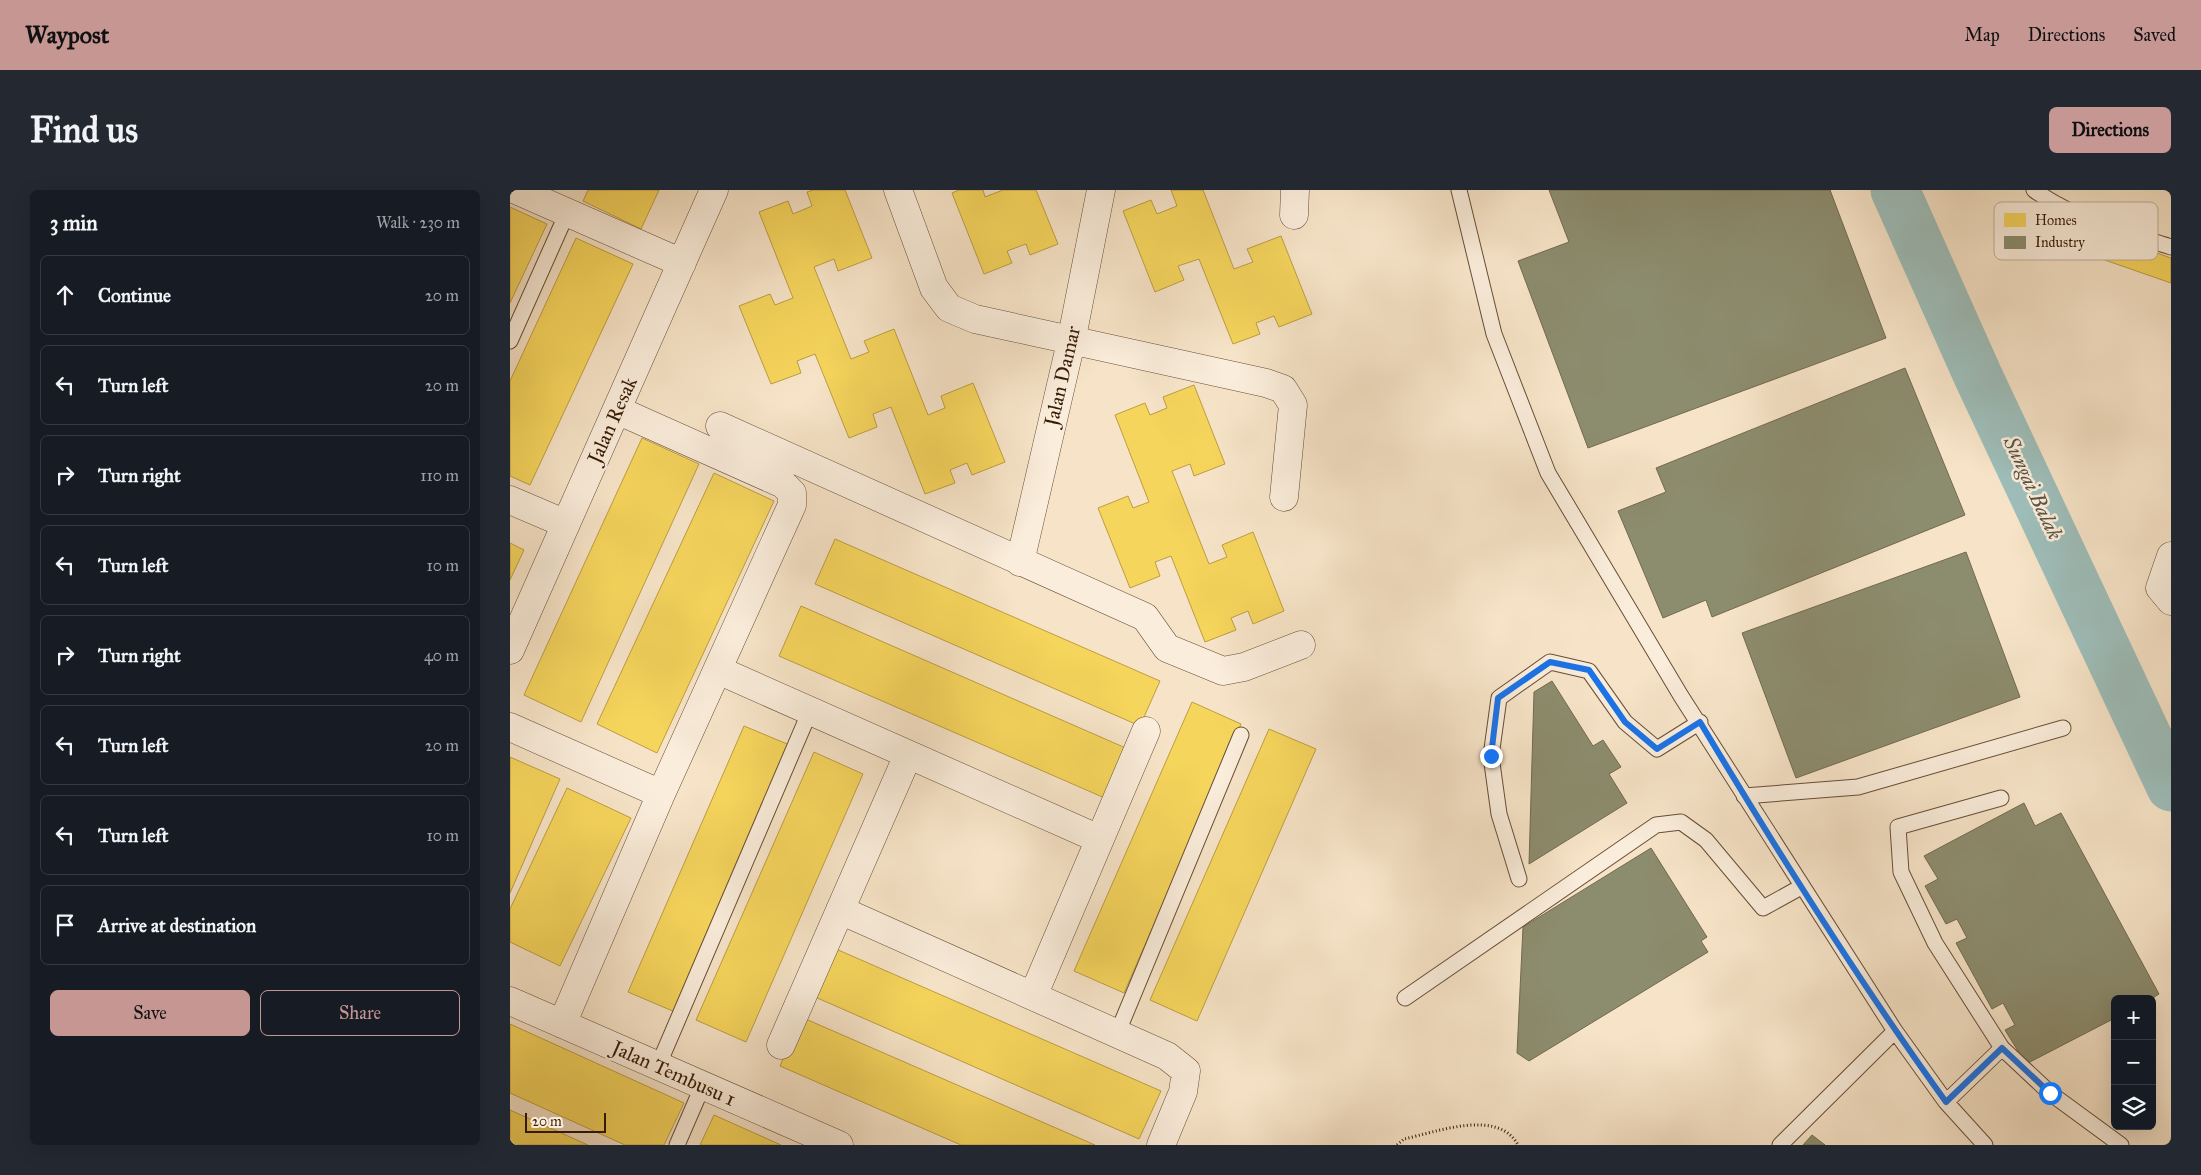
<!DOCTYPE html>
<meta charset="utf-8">
<style>
:root{--surface:#171b24;--page:#242831;--text:#f1f3f6;--muted:#9ea1a6;--line:#363941;--accent:#c59692}
body{margin:0;font-family:"IM FELL Great Primer",serif;background:var(--page);color:var(--text)}
.controls{position:absolute;right:15px;bottom:15px;display:grid;overflow:hidden;border-radius:8px;box-shadow:0 5px 20px #0002}
.controls button{width:45px;height:45px;display:grid;place-items:center;padding:0;border:0;border-bottom:1px solid var(--line);background:var(--surface);color:var(--text);font:25px sans-serif}
.scale{position:absolute;left:15px;bottom:12px;width:81px;box-sizing:border-box;padding-left:5px;border:2px solid #371b05;border-top:0;font-size:14px;line-height:18px;white-space:nowrap;color:#371b05;-webkit-text-stroke:4px #faeddb;paint-order:stroke}
.stop{position:absolute;width:15px;height:15px;margin:-11px;border:4px solid #1a73e8;border-radius:50%;background:#fff}
.stop.end{background:#1a73e8;border-color:#fff;box-shadow:0 1px 5px #0008}
.list{margin:0;padding:0;list-style:none}
h2{display:flex;justify-content:space-between;align-items:center;height:65px;margin:0;padding:0 20px;font-size:21px}
h2 small{font-size:16px;font-weight:400;color:var(--muted)}
.list li{display:grid;grid-template-columns:32px 1fr auto;gap:15px;align-items:center;box-sizing:border-box;height:80px;margin:0 10px 10px;padding:0 10px;border:1px solid var(--line);border-radius:8px}
.list b{display:block;font-size:19px;white-space:nowrap}
.list em{font-size:16px;font-style:normal;color:var(--muted)}
.actions{display:flex;gap:10px;padding:15px 20px}
.actions a{flex:1;padding:11px 0;border:1px solid var(--accent);border-radius:8px;text-align:center;font-size:18px;color:var(--accent)}
.actions .main{background:var(--accent);color:#111}
.icon{flex:none;width:28px;height:28px;fill:none;stroke:currentColor;stroke-width:2;stroke-linecap:round;stroke-linejoin:round}
.map{position:relative;flex:none;width:1661px;height:955px;overflow:hidden;border-radius:8px}
header{display:flex;align-items:center;gap:30px;box-sizing:border-box;height:70px;padding:0 25px;background:var(--accent);color:#111}
header strong{font-size:24px}
nav{display:flex;gap:28px;margin-inline-start:auto;font-size:18px}
.intro{display:flex;align-items:center;justify-content:space-between;box-sizing:border-box;height:120px;padding:0 30px}
h1{margin:0;font-size:35px}
.button{padding:12px 22px;border-radius:8px;background:var(--accent);color:#111;font-size:18px;font-weight:700}
main{display:flex;gap:30px;padding:0 30px}
aside{flex:1;background:var(--surface);border-radius:8px;box-shadow:0 5px 20px #0002}
.map>svg:first-child{display:block}
.homes{fill:#f6d55c;stroke:#bd9d42}
.industry{fill:#8c8c6e;stroke:#726a4e}
.lines{fill:none;stroke-linecap:round;stroke-linejoin:round}
.river{stroke:#9ebeba;stroke-width:49}
.service-casing{stroke:#674d36;stroke-width:17}
.minor-casing{stroke:#674d36;stroke-width:29}
.path{stroke:#371b05;stroke-width:3;stroke-dasharray:1 2.5;stroke-linecap:butt}
.service{stroke:#faeddb;stroke-width:15}
.minor{stroke:#faeddb;stroke-width:28}
.route{stroke:#1a73e8;stroke-width:6}
.labels{text-anchor:middle;stroke-width:5;stroke-linejoin:round;paint-order:stroke}
.street-label{font-size:20px;fill:#371b05;stroke:#faeddb}
.water-label{font-size:21px;font-style:italic;fill:#5b5444;stroke:#faeddb}
.key{fill:#faeddb;stroke:#c0ae9b;stroke-width:1}
.key-label{font-size:14px;fill:#371b05}
</style>
<header>
<strong>Waypost</strong>
<nav><a>Map</a><a>Directions</a><a>Saved</a></nav>
</header>
<div class="intro"><h1>Find us</h1><a class="button">Directions</a></div>
<main>
<aside>
<h2>3 min<small>Walk · 230 m</small></h2>
<ul class="list">
<li><svg class="icon" aria-label="ahead" viewBox="0 0 24 24"><path d="M12 20V5M6 11l6-6 6 6"/></svg><div><b>Continue</b></div><em>20 m</em></li>
<li><svg class="icon" aria-label="left" viewBox="0 0 24 24"><path d="M17 20v-9H6M10 6l-5 5 5 5"/></svg><div><b>Turn left</b></div><em>20 m</em></li>
<li><svg class="icon" aria-label="right" viewBox="0 0 24 24"><path d="M7 20v-9h11M14 6l5 5-5 5"/></svg><div><b>Turn right</b></div><em>110 m</em></li>
<li><svg class="icon" aria-label="left" viewBox="0 0 24 24"><path d="M17 20v-9H6M10 6l-5 5 5 5"/></svg><div><b>Turn left</b></div><em>10 m</em></li>
<li><svg class="icon" aria-label="right" viewBox="0 0 24 24"><path d="M7 20v-9h11M14 6l5 5-5 5"/></svg><div><b>Turn right</b></div><em>40 m</em></li>
<li><svg class="icon" aria-label="left" viewBox="0 0 24 24"><path d="M17 20v-9H6M10 6l-5 5 5 5"/></svg><div><b>Turn left</b></div><em>20 m</em></li>
<li><svg class="icon" aria-label="left" viewBox="0 0 24 24"><path d="M17 20v-9H6M10 6l-5 5 5 5"/></svg><div><b>Turn left</b></div><em>10 m</em></li>
<li><svg class="icon" aria-label="arrive" viewBox="0 0 24 24"><path d="M6 21V4h12l-3 4 3 4H6"/></svg><div><b>Arrive at destination</b></div></li>
</ul>
<div class="actions"><a class="main">Save</a><a>Share</a></div>
</aside>
<div class="map">
<svg width="1661" height="955" viewBox="0 0 1661 955">
<rect width="100%" height="100%" fill="#f7e4c8"/>
<filter id="stains"><feTurbulence type="fractalNoise" baseFrequency=".004" numOctaves="4"/><feColorMatrix values="0 0 0 0 .2 0 0 0 0 .09 0 0 0 0 .02 0 0 0 .5 -.17"/></filter>
<radialGradient id="worn" r=".72"><stop offset=".6" stop-color="#630" stop-opacity="0"/><stop offset="1" stop-color="#630" stop-opacity=".3"/></radialGradient>
<path class="homes" d="M78,0H149L131,39L73,11Z
M303,0H335L362,68L328,81L324,69L304,77L341,169L359,162L354,151L384,139L418,225L435,218L431,206L463,193L495,272L462,285L457,273L440,280L445,293L415,304L381,217L363,224L367,237L339,248L305,164L287,171L291,183L261,194L229,116L260,104L265,115L283,108L249,22L278,11L283,24L302,16L297,2Z
M449,0H473L475,7L493,0H526L548,54L520,65L516,54L497,61L502,73L474,84L442,3Z
M661,0H693L724,79L743,72L737,59L771,46L802,124L769,137L764,126L746,133L750,144L723,154L689,69L668,76L674,90L645,102L613,21L641,10L647,24L667,16Z
M1502,12L1661,68V93L1494,35Z
M0,17L37,34L0,113Z
M66,48L123,74L20,295L0,286V191Z
M684,195L715,274L684,286L680,274L662,281L699,374L717,367L712,355L743,342L774,421L743,434L738,421L721,428L726,440L695,452L661,366L645,372L650,386L620,398L588,318L618,306L623,318L639,312L605,225L635,213L640,225L657,218L653,207Z
M132,248L189,274L71,532L14,505Z
M204,283L264,311L147,563L87,534Z
M325,349L650,491L630,536L305,394Z
M0,353L14,360L0,390Z
M291,416L618,559L597,609L269,466Z
M682,512L731,534L614,803L564,781Z
M234,536L282,556L165,822L118,802Z
M759,539L806,559L687,831L640,810Z
M304,562L353,584L236,852L186,830Z
M0,567L50,589L0,703Z
M57,598L121,628L50,776L0,752V719Z
M326,759L651,901L629,949L305,807Z
M291,827L585,955H451L270,876Z
M0,834L174,913L154,955H115L0,903Z
M0,920L78,955H0Z
M204,925L271,955H190Z"/>
<path class="industry" d="M1039,0H1320L1376,148L1078,258L1008,71L1059,52Z
M1395,178L1455,325L1202,427L1196,410L1153,428L1108,321L1156,302L1146,278Z
M1456,362L1510,507L1286,588L1232,443Z
M1042,491L1083,556L1093,550L1111,577L1099,584L1117,613L1019,674L1024,502Z
M1514,613L1525,636L1551,623L1649,804L1641,809H1605V828L1516,874L1495,840L1505,835L1493,813L1482,819L1446,753L1457,748L1447,729L1436,734L1415,696L1428,689L1414,666Z
M1141,658L1197,747L1191,751L1198,762L1019,871L1007,863L1013,737Z
M1302,945L1315,955H1293Z"/>
<g class="lines">
<path class="river" d="M1385,0L1468,186L1661,597"/>
<g class="service-casing">
<path id="service" d="M949,0L984,144L1038,283L1171,506L1385,841L1436,912L1475,955
M1524,0C1564,29 1615,42 1661,57
M0,151L57,23
M1234,606L1348,597L1553,538
M1009,689L989,624L981,566L989,508L1040,472L1079,481L1115,532L1147,559L1190,532
M895,808L1146,635L1171,632L1196,650L1253,718L1291,697
M607,844L731,545
M1492,858L1540,903L1611,955
M148,876L300,521
M1436,912L1492,858L1425,753L1391,682L1388,637L1491,608
M167,955L193,895
M1270,955L1385,841"/>
</g>
<g class="minor-casing">
<path id="minor" d="M6,0L172,73
M388,0L424,98L439,118L465,129L756,193L773,199L783,215L774,307
M784,25L785,0
M210,236L635,427L657,458L713,481L734,477L791,455
M0,310L56,334
M1661,366L1650,398L1661,411
M510,372L561,152L591,0
M0,460L204,0
M208,480L589,649
M0,537L151,604
M330,720L657,866L676,881L673,902L651,955
M523,806L636,541
M0,811L329,955
M52,834L151,604L282,315V303L273,294L107,220
M271,855L398,565"/>
</g>
<path class="path" d="M887,955L894,949C927,942 988,918 1008,955"/>
<use href="#service" class="service"/>
<use href="#minor" class="minor"/>
</g>
<g class="lines">
<path class="route" d="M981,566L988,508L1040,472L1079,480L1115,532L1147,559L1190,532C1267,661 1348,790 1436,912L1492,858L1540,903"/>
</g>
<g class="labels">
<g class="street-label">
<text transform="translate(552 186) rotate(-77)" y="7">Jalan Damar</text>
<text transform="translate(102 230) rotate(-66)" y="7">Jalan Resak</text>
<text transform="translate(164 883) rotate(24)" y="7">Jalan Tembusu 1</text>
</g>
<g class="water-label">
<text transform="translate(1523 298) rotate(65)" y="7">Sungai Balak</text>
</g>
</g>
<rect x="1484" y="12" width="164" height="58" rx="8" class="key"/>
<rect x="1494" y="23" width="22" height="14" fill="#f6d55c"/>
<rect x="1494" y="46" width="22" height="13" fill="#8c8c6e"/>
<g class="key-label">
<text x="1525" y="35">Homes</text>
<text x="1525" y="57">Industry</text>
</g>
<rect width="100%" height="100%" filter="url(#stains)"/>
<rect width="100%" height="100%" fill="url(#worn)"/>
</svg>
<div class="controls">
<button>+</button>
<button>−</button>
<button><svg class="icon" aria-label="layers" viewBox="0 0 24 24"><path d="M12 4l9 5-9 5-9-5zM3 14l9 5 9-5"/></svg></button>
</div>
<div class="scale">20 m</div>
<div class="stop" style="left:1540px;top:903px"></div>
<div class="stop end" style="left:981px;top:566px"></div>
</div>
</main>
